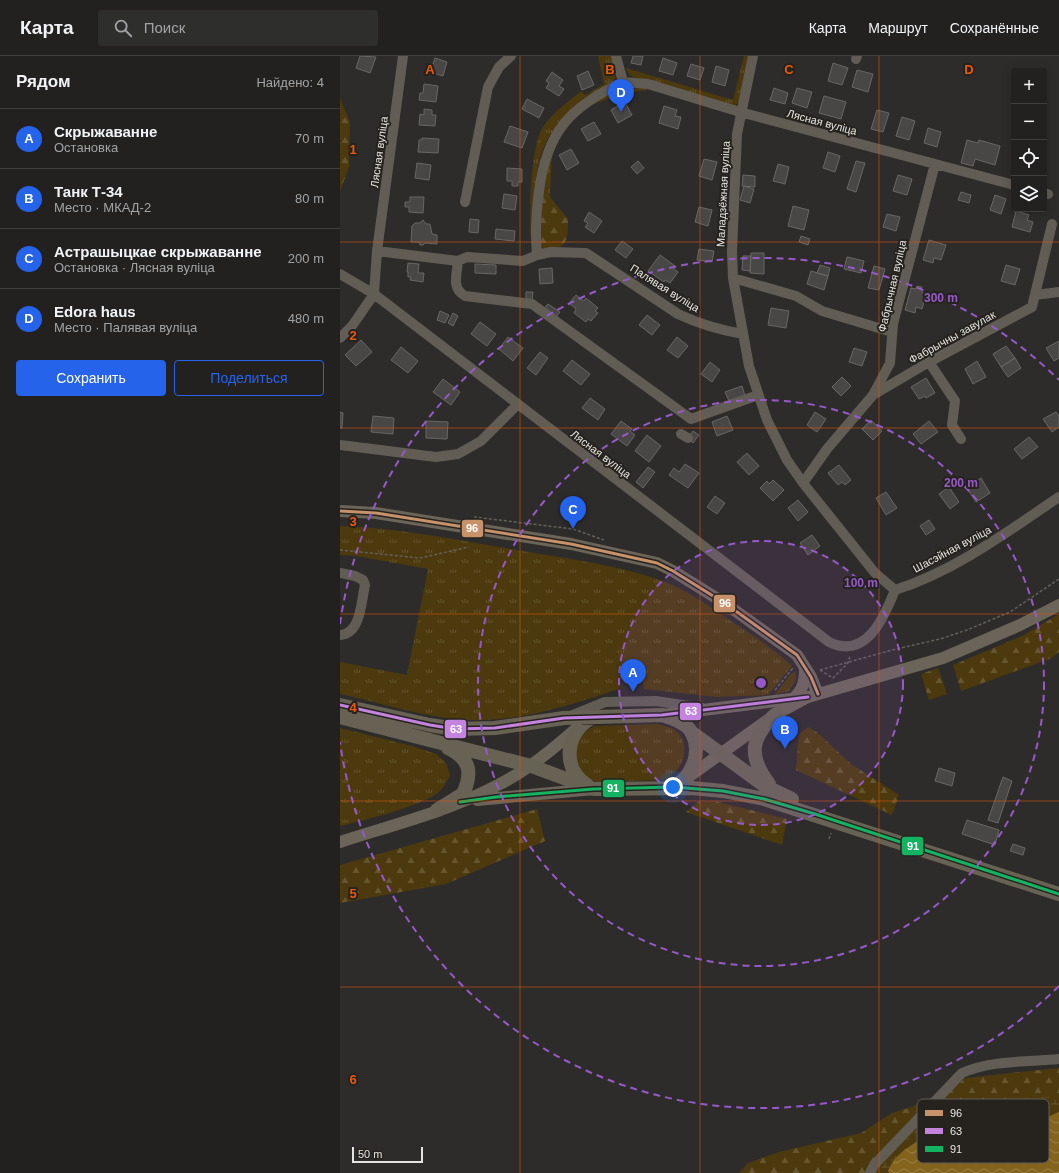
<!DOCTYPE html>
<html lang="ru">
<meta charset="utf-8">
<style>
:root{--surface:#222120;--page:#2e2e2d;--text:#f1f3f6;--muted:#a2a3a5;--line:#3f3e3e;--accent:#2563eb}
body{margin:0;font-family:Arial,sans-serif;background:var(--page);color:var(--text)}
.controls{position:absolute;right:12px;top:12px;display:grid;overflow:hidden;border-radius:4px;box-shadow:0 2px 10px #0003}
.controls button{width:36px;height:36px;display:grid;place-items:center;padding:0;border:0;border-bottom:1px solid var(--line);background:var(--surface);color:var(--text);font:20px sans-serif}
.scale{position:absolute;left:12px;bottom:10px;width:71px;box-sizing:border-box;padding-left:4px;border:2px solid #e6e4e1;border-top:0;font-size:11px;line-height:14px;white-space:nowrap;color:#e6e4e1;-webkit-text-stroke:3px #26231f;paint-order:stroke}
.you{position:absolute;left:333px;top:731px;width:14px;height:14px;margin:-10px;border:3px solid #fff;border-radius:50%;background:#1a73e8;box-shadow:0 0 0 6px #1a73e833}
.badge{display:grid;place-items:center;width:26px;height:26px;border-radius:50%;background:var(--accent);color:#fff;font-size:13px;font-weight:700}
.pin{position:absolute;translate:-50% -33px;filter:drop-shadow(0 1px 2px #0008)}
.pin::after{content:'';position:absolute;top:21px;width:14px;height:12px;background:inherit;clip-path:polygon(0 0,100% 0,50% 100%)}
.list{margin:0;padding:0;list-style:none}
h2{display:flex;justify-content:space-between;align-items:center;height:52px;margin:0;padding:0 16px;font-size:17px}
h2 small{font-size:13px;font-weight:400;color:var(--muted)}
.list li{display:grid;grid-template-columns:26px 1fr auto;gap:12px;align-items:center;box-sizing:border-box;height:60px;padding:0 16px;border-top:1px solid var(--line)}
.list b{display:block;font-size:15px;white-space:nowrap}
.list p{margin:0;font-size:13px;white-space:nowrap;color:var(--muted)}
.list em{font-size:13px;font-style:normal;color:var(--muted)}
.actions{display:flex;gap:8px;padding:12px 16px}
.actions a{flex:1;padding:9px 0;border:1px solid var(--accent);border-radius:4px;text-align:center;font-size:14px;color:var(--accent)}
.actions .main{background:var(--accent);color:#fff}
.icon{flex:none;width:22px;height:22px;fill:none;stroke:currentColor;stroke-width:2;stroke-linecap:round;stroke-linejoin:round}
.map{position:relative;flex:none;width:719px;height:1117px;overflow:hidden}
header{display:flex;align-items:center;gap:24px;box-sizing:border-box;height:56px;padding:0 20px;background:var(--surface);border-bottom:1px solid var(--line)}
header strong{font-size:19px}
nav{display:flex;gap:22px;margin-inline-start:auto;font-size:14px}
.search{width:280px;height:36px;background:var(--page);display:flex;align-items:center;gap:10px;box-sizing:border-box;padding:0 14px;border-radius:4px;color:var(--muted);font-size:15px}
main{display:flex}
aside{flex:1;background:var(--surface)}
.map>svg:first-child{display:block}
.grass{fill:url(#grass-tufts)}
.forest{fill:url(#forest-firs)}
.wetland{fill:url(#wetland-marsh)}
.water{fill:url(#water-waves)}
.building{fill:#494746;stroke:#686765}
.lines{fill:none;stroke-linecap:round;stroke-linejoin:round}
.path{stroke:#64605a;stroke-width:1.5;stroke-dasharray:3 2;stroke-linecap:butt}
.minor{stroke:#615d54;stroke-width:10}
.major{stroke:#6b6458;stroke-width:12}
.highway{stroke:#686254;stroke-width:14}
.bus-1-casing{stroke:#26231f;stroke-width:6}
.bus-2-casing{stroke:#26231f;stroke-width:6}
.bus-3-casing{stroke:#26231f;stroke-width:6}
.bus-1{stroke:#c7916a;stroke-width:3}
.bus-2{stroke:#c483df;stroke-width:3}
.bus-3{stroke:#13b361;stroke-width:3}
.grid{fill:none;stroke:#e8590c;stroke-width:1;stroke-opacity:0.55}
.ring{fill:none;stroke:#965ac8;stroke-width:2;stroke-dasharray:7 5}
.labels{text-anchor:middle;stroke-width:4;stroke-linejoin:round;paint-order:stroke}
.street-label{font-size:11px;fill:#e6e4e1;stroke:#26231f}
.key{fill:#26231f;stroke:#605d59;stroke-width:1}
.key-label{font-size:11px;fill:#e6e4e1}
.grid-label{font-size:13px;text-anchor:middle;font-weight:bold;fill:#e8590c;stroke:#26231f;stroke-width:4;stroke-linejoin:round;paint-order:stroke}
.centre{fill:#965ac8;stroke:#26231f;stroke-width:2}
.ring-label{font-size:12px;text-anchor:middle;font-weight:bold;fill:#965ac8;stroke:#26231f;stroke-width:4;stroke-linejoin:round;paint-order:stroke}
.line-badge{stroke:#26231f;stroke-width:1.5}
.badge-label{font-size:11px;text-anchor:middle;font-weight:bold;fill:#fff}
</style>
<header>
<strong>Карта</strong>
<div class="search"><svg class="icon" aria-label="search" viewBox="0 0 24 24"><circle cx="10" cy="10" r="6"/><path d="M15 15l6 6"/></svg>Поиск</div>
<nav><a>Карта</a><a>Маршрут</a><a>Сохранённые</a></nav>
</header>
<main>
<aside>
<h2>Рядом<small>Найдено: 4</small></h2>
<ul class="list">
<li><span class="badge">A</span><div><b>Скрыжаванне</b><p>Остановка</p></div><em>70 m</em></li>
<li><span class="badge">B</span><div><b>Танк Т-34</b><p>Место · МКАД-2</p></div><em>80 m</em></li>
<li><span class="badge">C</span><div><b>Астрашыцкае скрыжаванне</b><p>Остановка · Лясная вуліца</p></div><em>200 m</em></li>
<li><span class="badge">D</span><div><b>Edora haus</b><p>Место · Палявая вуліца</p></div><em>480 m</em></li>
</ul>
<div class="actions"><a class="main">Сохранить</a><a>Поделиться</a></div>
</aside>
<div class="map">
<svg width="719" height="1117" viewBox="0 0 719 1117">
<defs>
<pattern id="grass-tufts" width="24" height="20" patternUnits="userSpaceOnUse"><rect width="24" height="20" fill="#4c390d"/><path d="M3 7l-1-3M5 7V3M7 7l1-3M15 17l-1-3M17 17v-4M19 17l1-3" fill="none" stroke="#665630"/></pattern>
<pattern id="forest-firs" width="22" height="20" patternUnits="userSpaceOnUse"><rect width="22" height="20" fill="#4c390d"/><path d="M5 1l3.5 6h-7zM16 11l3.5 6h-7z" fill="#665630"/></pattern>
<pattern id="wetland-marsh" width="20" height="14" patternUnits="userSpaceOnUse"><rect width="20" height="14" fill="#4c390d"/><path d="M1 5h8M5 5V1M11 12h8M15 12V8" fill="none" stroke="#665630"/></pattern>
<pattern id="water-waves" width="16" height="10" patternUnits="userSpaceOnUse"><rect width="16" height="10" fill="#84641d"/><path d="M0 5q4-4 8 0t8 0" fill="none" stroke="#9b8148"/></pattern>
</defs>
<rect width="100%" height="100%" fill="#2e2c2a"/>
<path class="grass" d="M258,0H272L276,16L275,23C258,44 231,55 214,74C192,99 194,153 191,184C189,161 190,90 203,71C212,57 228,46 241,35L245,39L264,28Z
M404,0H410L399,45L395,50L293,21L288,17L286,12L393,44Z
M285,30H299L310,33L284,38L253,48L237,59L212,92L210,141C208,137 204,131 204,127C203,101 222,68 241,52C254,42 270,35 285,30Z
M0,470C61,472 122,485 183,495C229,503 286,510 330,528C348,535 365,548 382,559C406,575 431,590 452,610L428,639L376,641L304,633L302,622H279V633C231,649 179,666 128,664C85,662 42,647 0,638V606L67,619L88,513L16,500L0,499Z
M456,615V624L449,635L435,638L450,619Z
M317,668C324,670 332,671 337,676C353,691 341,718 323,724L258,726C240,722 239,709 234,693C240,682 243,676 255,670Z
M0,672L72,690L96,698L106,707L110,719C107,724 105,730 100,735C86,749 21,765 0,770Z"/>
<path class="forest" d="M0,42L10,66L9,111L0,135Z
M204,128L210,141L228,163C228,184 228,192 205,194L201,190L200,170Z
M719,558V596L712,602L621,635L613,609L682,580Z
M598,612L607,638L589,644L581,618Z
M468,671L478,677L511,708L559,739L552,759L456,714L459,678Z
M374,745L447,763L442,789L346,756L358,746Z
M197,753L205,785L106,828L0,847V809Z
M719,1012V1117H399L408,1107L439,1096L521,1077L552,1057L606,1040L625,1022Z"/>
<path class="wetland" d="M719,1040V1117H539L546,1102L580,1071L653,1044Z"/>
<path class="water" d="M719,1056V1117H549L548,1115C554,1100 565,1093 578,1085L613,1094L640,1096L663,1081Z"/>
<path class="building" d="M20,0L36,1L30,17L16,12Z
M293,0H303L301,9L291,7Z
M95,2L107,6L103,20L87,15L90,7L93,8Z
M323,2L337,7L333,19L319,15Z
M493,7L508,12L502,29L488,25Z
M351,8L364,12L360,24L347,20Z
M376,10L389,14L385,30L372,26Z
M517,14L533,18L528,36L512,31Z
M248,15L254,29L242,34L237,20Z
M212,16L223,24L219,30L224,33L219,40L206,32L209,27L206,25Z
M84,28L98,30L96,46L79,44L80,37H83Z
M434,32L448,37L445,48L430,44Z
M457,32L472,36L467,52L452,47Z
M484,40L506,46L501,63L479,57Z
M187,43L204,52L199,62L182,53Z
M283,43L292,59L278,67L271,54L279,49L278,46Z
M324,50L337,54L335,60L341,61L338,73L319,67Z
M84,53L92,54V59H96L95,70L79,69L80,58L84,59Z
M537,54L549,57L543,76L531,73Z
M562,61L575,65L569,84L556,80Z
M254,66L261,78L248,85L241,73Z
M170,70L188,76L182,92L164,86Z
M588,72L601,76L597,91L584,87Z
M82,82L99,83L98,97L78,96L79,84H82Z
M627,84L638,87L639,84L660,90L655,109L635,103L633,110L621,107Z
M231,93L239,107L227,114L219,99Z
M488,96L500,100L495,116L483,112Z
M364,103L377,106L372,124L359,120Z
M298,105L304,112L297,118L291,111Z
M516,105L525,107L516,136L507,133Z
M77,107L91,109L89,124L75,122Z
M438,108L449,111L445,128L433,125Z
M167,112L182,113V126H178V130H172V125H167Z
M403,119L415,120V131L402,130Z
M558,119L572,123L567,139L553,135Z
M404,130L414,133L410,147L400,144Z
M621,136L631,139L629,147L618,144Z
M164,138L177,140L175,154L162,152Z
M655,139L666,143L661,158L650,154Z
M70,141H84L83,157L69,156V151H65V146H70Z
M453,150L469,154L464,174L448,170Z
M359,151L372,154L368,170L355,166Z
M676,155L689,159L687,164L693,166L690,176L672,171Z
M249,156L262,165L254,177L245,171L248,167L244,165Z
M547,158L560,161L556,175L543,171Z
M130,163L139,164L138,177L129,176Z
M83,164L86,168H90L92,178L97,179V188L85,187L83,189H80L79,186H71L72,170L75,167H80Z
M156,173L175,175L174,185L155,183Z
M461,180L470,183L468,189L459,186Z
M589,184L606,189L601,204L594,202L593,207L583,204Z
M282,185L293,193L286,202L275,194Z
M359,193L374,195L372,206L357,204Z
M411,197H424V218L410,217Z
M320,199L335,210L333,212L338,216L330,227L325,224L324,226L308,215Z
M403,200H411L410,215L402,214Z
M507,201L524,205L521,217L504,213Z
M68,207L79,208L78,217H84L83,226L70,224L71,221H68V216H67Z
M135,208L156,209V218L135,217Z
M480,209L490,212L488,220L477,217Z
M666,209L680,213L675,229L661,225Z
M534,210L545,213L539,234L528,232Z
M212,212L213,227L200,228L199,213Z
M471,215L488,220L484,234L467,228Z
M577,230L582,231L581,235L586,239L582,253L576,251L575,257L565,254L571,232L576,233Z
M186,236H193L192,244H186Z
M236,239L244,245L246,242L258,252L255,255L258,257L251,265L248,263L246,266L234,257L236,253L229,247Z
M208,248L220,256L216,261L204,252Z
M431,252L449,255L446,272L428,269Z
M100,255L109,259L105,267L97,264Z
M113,257L118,260L113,270L108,267Z
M307,259L320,269L312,279L299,269Z
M140,266L156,278L147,290L131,278Z
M168,281L183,292L173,305L159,293Z
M337,281L348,290L338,302L327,294Z
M21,284L32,296L16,310L5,299Z
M719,285V302L714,305L706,292Z
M666,290L675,302L661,311L653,298Z
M61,291L78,305L68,317L51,304Z
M514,292L527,296L522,310L509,306Z
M200,296L208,302L196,319L187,312Z
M675,302L681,312L668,321L661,311Z
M232,304L250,318L241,329L223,315Z
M637,305L646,321L633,328L625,313Z
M370,306L380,314L372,326L361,318Z
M502,321L511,330L501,340L492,331Z
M586,322L595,337L586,342L585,340L579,343L571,331Z
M103,323L120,336L111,349L93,336Z
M402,330L405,340L389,345L385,336Z
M250,342L265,353L258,364L242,352Z
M0,356L3,357L2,372H0Z
M475,356L486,363L477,376L467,369Z
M716,356L719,360V371L712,376L703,363Z
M33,360L54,362L53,378L31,376Z
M387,360L393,374L377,380L372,366Z
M531,364L542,375L533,384L522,373Z
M86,365L108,366L107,383L86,382Z
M281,365L292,373L290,375L295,379L287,390L271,378Z
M589,365L598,376L581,388L573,378Z
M353,375L359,379L353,387L348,382Z
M307,379L321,390L309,406L295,395Z
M689,381L698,391L682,403L674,393Z
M407,397L419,410L409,419L397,406Z
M345,408L359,417L348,432L329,419L334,412L339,416Z
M499,409L511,424L505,429L502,426L498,429L488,417Z
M308,411L315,416L303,432L296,426Z
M641,422L650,437L636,446L626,431Z
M433,424L444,434L433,445L420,432L427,425L429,428Z
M609,431L619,446L610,453L599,438Z
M546,436L557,452L546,459L536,442Z
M375,440L385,447L377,458L367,451Z
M458,444L468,456L458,465L448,452Z
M589,464L595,473L586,479L580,470Z
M472,479L480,490L468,499L460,487Z
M599,712L615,717L612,730L595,725Z
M663,721L672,725L658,767L648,764Z
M627,764L659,774L655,789L622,778Z
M673,788L685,792L683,799L670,795Z"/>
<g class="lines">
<path class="path" d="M134,461L233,473L264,484
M0,494L80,502L129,491
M480,614L493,622L508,607L510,600
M480,614L552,594L600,583L627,574L670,556L719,523
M435,634L453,612
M489,783L491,777"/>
<path class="minor" d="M63,0L37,195L34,238L489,586C526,604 544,562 555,534C615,515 667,476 719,441
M276,0L283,26C230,51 207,75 199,135C196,157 195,177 197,199L211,196L246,197L338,258C359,268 380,274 403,278
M413,0L397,78L392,196L393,222L409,310L427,364L447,404L463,427L535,517L555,534
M516,3L517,0
M283,26L308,28L400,56L674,129
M704,137L708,138
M125,146L148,31L159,11L171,0
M37,195L118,205L127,201L183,205L197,199
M118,205C117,219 111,232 125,240L192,248L351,363L418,339
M0,218L34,238L12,270L0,282
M393,222L456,240L482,255L552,276
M695,239L719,236
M589,306L615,345L612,369L621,383
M533,339L589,306L692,251L712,168
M341,378L348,382
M0,389L96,401L118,398L141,385L177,349
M463,427L487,393L533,339L550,307L553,268L595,108
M0,517L15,520L23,524L25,529C21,546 21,578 0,579
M233,659L265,646L316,645L362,652
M530,1117L534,1109L622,1017C652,1004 687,1006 719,1003"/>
<path class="major" d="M0,455L36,457L231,488L317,507L333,515L386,548L457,599L471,621L478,638
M453,643C463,634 465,626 465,612
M323,659L459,642
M347,722L436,658L468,641L603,602L680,569L719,549
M137,744L254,733
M0,786C52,769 109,755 158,729C188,714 213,693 237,672"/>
<path class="highway" d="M0,649L90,669L115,673L155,672L224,662L322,659C332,662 347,667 352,677C362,697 352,721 333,731
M0,661L191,710L254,733L352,732L383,735L424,743L719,838
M351,676L425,730L452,743
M429,728C408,700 410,682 436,658
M247,729C220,712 226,673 254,661
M97,754L123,738C133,716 130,703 108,692"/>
<g class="bus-1-casing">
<path id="bus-1" d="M0,455L36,457L231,488L317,507L333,515L386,548L457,599L471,621L478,638"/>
</g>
<g class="bus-2-casing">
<path id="bus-2" d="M0,649L90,669L115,673L155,672L224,662L322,659L468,641"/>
</g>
<g class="bus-3-casing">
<path id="bus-3" d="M120,746L156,741L254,733L333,731L383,735L424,743L475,758L719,838"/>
</g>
<use href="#bus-1" class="bus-1"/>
<use href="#bus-2" class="bus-2"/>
<use href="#bus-3" class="bus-3"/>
</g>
<path class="grid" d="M180,0V1117M360,0V1117M539,0V1117M0,186H719M0,372H719M0,558H719M0,745H719M0,931H719"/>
<circle cx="421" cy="627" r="142" fill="#965ac8" fill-opacity=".12"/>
<g class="ring">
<circle cx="421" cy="627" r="142"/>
<circle cx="421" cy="627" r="283"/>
<path d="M719 930A425 425 0 0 1 0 686M0 568A425 425 0 0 1 719 324"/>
</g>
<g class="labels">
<g class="street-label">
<text transform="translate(482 66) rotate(15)" y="4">Лясная вуліца</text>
<text transform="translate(39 96) rotate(-82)" y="4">Лясная вуліца</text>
<text transform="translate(383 138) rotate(-87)" y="4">Маладзёжная вуліца</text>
<text transform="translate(552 230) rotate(-77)" y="4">Фабрычная вуліца</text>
<text transform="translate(325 232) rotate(32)" y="4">Палявая вуліца</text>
<text transform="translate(612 281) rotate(-29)" y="4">Фабрычны завулак</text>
<text transform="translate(261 398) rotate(37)" y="4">Лясная вуліца</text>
<text transform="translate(612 493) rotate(-28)" y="4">Шасэйная вуліца</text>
</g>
</g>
<rect x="577" y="1043" width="132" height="64" rx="6" class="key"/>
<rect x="585" y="1054" width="18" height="6" fill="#c7916a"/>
<rect x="585" y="1072" width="18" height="6" fill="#c483df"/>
<rect x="585" y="1090" width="18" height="6" fill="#13b361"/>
<g class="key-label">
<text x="610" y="1061">96</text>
<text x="610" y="1079">63</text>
<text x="610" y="1097">91</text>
</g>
<g class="grid-label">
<text x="90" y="18">A</text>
<text x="270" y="18">B</text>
<text x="449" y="18">C</text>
<text x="629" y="18">D</text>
<text x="13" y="98">1</text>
<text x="13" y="284">2</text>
<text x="13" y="470">3</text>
<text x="13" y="656">4</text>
<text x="13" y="842">5</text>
<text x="13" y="1028">6</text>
</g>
<circle cx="421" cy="627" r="6" class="centre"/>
<g class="ring-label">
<text x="601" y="246">300 m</text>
<text x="621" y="431">200 m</text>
<text x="521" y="531">100 m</text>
</g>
<g class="line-badge">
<rect x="121" y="463" width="23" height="19" rx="4" fill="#c7916a"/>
<rect x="373" y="538" width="23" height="19" rx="4" fill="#c7916a"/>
<rect x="339" y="646" width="23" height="19" rx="4" fill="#c483df"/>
<rect x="104" y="663" width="23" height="20" rx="4" fill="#c483df"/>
<rect x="262" y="723" width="23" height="19" rx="4" fill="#13b361"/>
<rect x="561" y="780" width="23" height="20" rx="4" fill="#13b361"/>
</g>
<g class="badge-label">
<text x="132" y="476">96</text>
<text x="385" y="551">96</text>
<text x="351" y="659">63</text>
<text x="116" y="677">63</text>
<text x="273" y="736">91</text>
<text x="573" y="794">91</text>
</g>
</svg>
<div class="controls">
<button>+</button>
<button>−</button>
<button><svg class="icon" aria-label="locate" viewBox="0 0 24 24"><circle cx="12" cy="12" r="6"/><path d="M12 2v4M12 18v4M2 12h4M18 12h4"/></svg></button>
<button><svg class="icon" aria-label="layers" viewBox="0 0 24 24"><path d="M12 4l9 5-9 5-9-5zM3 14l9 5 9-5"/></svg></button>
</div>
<div class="scale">50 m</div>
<div class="you"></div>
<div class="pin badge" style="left:293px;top:636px">A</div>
<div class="pin badge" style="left:445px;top:693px">B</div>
<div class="pin badge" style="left:233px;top:473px">C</div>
<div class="pin badge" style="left:281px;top:56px">D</div>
</div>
</main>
